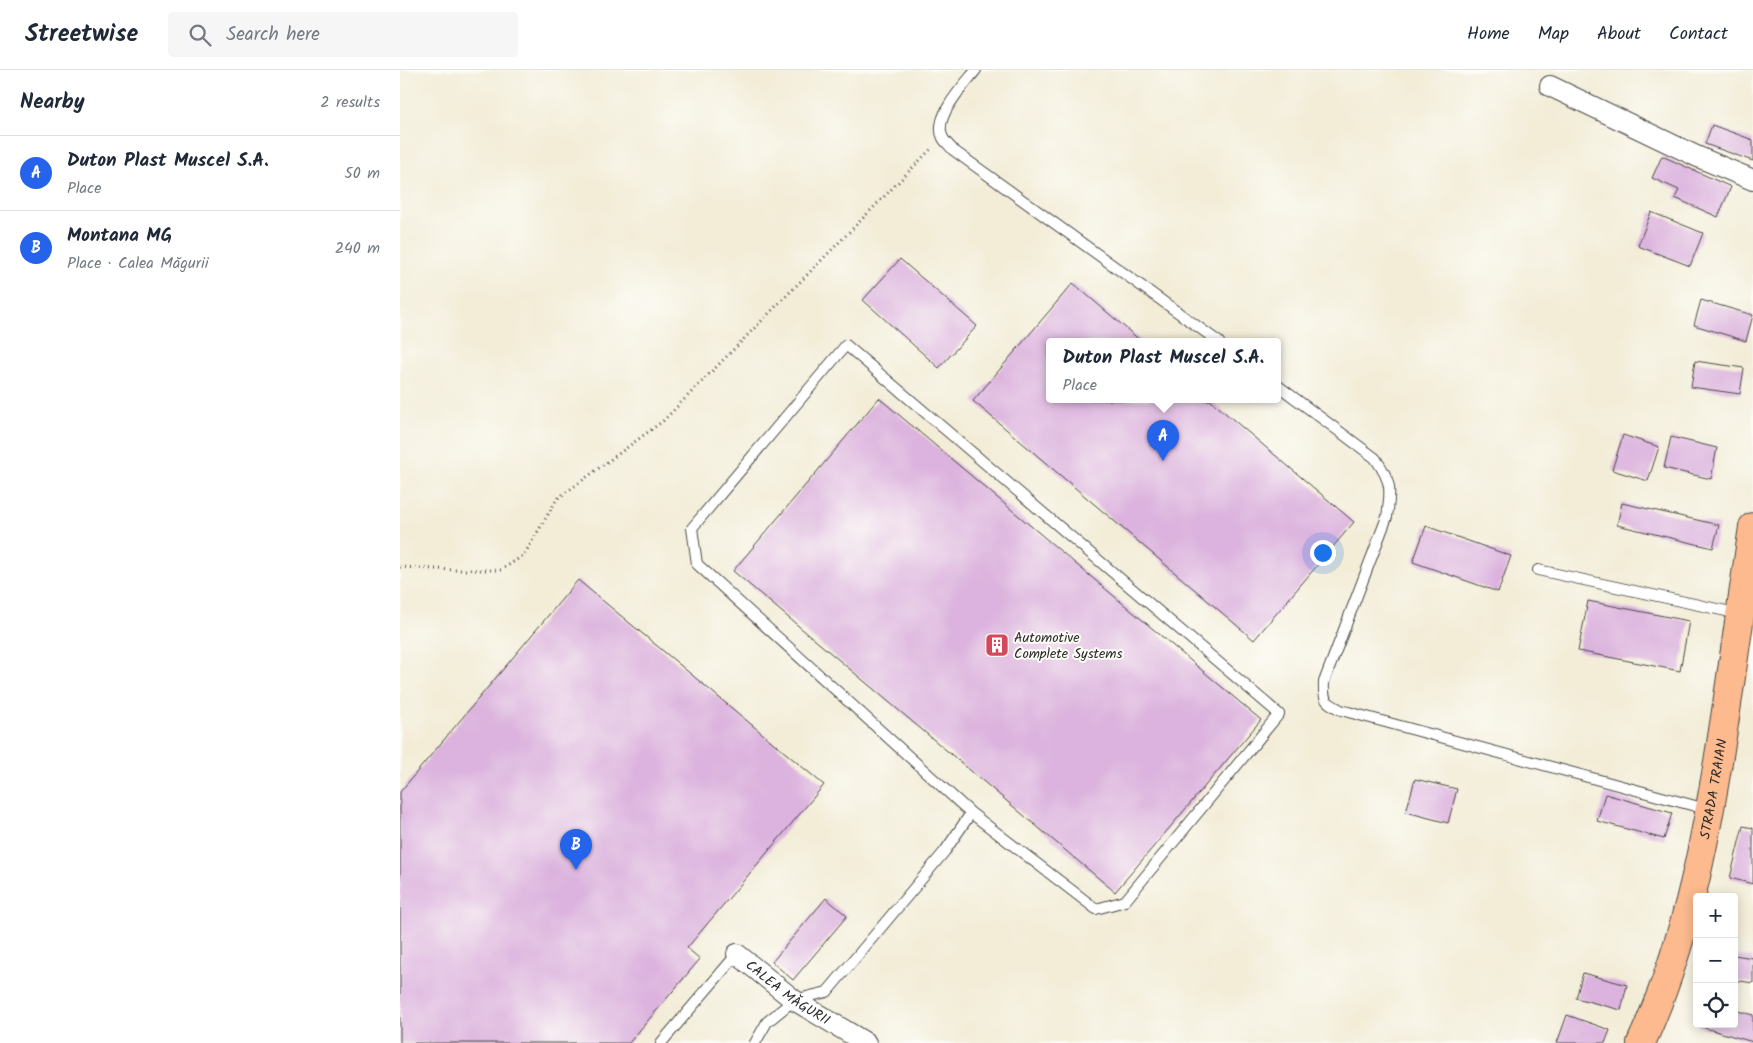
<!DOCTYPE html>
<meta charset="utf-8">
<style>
:root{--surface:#fff;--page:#f6f6f7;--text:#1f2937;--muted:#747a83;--line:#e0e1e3;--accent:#2563eb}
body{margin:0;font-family:Kalam,sans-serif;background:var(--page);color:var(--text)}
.controls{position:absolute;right:15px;bottom:15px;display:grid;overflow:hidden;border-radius:5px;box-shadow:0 2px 12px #0003}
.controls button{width:45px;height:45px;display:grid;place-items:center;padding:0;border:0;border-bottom:1px solid var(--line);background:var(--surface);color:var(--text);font:25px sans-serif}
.you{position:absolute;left:922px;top:482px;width:18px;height:18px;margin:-12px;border:4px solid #fff;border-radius:50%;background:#1a73e8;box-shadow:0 0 0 8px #1a73e833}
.badge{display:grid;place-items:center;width:32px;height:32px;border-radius:50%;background:var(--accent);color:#fff;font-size:16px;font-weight:700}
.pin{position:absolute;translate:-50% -41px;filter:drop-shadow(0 1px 2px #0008)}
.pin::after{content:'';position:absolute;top:26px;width:18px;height:15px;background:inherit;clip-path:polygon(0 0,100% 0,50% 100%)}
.popup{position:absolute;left:646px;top:268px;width:235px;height:65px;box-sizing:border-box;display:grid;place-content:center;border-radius:5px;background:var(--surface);filter:drop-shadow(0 1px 4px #0005);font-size:16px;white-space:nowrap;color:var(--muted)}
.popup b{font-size:19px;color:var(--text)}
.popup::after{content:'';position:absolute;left:50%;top:100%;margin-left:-10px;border:10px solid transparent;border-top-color:var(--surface)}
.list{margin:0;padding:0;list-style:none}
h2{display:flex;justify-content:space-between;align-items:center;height:65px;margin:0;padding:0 20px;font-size:21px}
h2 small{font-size:16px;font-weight:400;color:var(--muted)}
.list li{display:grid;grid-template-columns:32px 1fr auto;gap:15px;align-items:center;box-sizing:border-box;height:75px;padding:0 20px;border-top:1px solid var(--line)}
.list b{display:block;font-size:19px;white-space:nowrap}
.list p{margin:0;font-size:16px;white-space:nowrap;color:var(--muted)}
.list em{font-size:16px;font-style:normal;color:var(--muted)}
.icon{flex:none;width:28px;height:28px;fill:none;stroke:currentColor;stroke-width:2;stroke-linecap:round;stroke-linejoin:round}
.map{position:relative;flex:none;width:1353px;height:973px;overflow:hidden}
header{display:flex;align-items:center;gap:30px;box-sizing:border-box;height:70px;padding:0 25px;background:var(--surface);border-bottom:1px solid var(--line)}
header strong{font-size:24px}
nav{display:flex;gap:28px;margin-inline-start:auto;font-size:18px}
.search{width:350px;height:45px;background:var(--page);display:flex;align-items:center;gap:12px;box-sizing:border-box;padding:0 18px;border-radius:5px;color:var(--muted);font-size:19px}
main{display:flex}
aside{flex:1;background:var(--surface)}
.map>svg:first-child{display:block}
.building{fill:#dcb3de}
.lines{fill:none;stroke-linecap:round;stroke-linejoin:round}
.lane-casing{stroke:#494845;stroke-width:12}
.street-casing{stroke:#494845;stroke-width:22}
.primary-casing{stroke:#494845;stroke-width:30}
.path{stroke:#494845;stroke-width:3;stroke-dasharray:1 4;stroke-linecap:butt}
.lane{stroke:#fff;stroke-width:10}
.street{stroke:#fff;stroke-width:20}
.primary{stroke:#fcba8e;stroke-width:28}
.labels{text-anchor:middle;stroke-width:4;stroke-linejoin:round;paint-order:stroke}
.poi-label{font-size:14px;fill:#2b2b2b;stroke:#fdfcf7;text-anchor:start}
.street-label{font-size:14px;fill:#2b2b2b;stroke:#fdfcf7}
</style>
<header>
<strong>Streetwise</strong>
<div class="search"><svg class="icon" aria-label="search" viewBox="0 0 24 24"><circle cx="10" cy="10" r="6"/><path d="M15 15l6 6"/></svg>Search here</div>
<nav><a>Home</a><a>Map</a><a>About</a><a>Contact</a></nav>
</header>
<main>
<aside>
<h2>Nearby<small>2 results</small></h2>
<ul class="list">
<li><span class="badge">A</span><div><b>Duton Plast Muscel S.A.</b><p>Place</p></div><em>50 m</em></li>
<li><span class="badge">B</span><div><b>Montana MG</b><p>Place · Calea Măgurii</p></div><em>240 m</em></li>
</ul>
</aside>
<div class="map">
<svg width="1353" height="973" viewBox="0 0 1353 973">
<rect width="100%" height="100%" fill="#fdfcf7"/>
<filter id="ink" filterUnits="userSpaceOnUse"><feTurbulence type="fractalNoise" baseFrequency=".02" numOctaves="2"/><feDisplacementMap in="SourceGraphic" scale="10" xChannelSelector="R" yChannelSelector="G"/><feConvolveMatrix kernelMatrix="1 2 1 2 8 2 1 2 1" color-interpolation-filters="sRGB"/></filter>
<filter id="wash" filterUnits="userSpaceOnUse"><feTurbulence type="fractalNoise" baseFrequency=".0096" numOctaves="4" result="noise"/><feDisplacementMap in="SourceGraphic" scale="20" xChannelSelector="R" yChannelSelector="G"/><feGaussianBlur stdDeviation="1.12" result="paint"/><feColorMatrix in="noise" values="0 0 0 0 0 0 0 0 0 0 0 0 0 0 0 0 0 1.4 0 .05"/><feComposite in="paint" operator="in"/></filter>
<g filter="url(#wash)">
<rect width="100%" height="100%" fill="#f3edd8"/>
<g id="blocks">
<path class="building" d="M1312,55L1353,70V91L1305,74Z
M1262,86L1331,117L1318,147L1275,128L1279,120L1252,108Z
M1251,142L1303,163L1290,196L1238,176Z
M500,189L577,256L539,298L463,230Z
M673,213L742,272H649V330H810L954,452L854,570L573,331Z
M1301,230L1353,245L1346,271L1294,255Z
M1295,291L1344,298L1340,324L1291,317Z
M479,328L861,650L715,822L333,501Z
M1223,365L1259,377L1248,411L1212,400Z
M1271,367L1317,378L1311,409L1264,398Z
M1222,433L1319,455L1313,478L1217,455Z
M1026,456L1111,486L1098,522L1013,492Z
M178,510L424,715L287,878L300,889L229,973H0V722Z
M1188,531L1289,551L1280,601L1178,581Z
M1015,709L1057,719L1048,753L1006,742Z
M1205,724L1272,743L1264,769L1197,751Z
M1343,756L1353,758V814L1330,808Z
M426,828L447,846L393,910L372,892Z
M1334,885L1353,888V913L1334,910Z
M1183,903L1227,915L1221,940L1176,928Z
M1334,940L1353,945V972L1298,956V954H1334Z
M1167,945L1210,960L1205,973H1157Z"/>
</g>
</g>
<g filter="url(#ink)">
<use href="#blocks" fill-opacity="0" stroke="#494845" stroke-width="1"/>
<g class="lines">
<g class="lane-casing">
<path id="lane" d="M576,0C564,15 532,48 543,68C545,72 550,76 553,80L819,272
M446,275L879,644L725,831L696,839L571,743L297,494L292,458Z
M877,315L975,388C992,412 991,419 987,447L924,612C923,630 925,632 941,640L1310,740
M1138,500L1340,544
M261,973L337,884
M355,973L367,952L394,930L427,922L545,781L571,743"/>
</g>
<g class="street-casing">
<g id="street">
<path d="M1150,16L1296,86L1353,110"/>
<path id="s1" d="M337,884L394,930L466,973"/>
</g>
</g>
<g class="primary-casing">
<g id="primary">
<path id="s2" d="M1241,973C1289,868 1309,754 1326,641C1335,579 1344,518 1353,457"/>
</g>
</g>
<path class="path" d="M0,497L55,500H101L124,485L157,429L263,351L531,79"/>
<use href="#lane" class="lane"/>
<use href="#street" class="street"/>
<use href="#primary" class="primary"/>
</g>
</g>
<defs>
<g id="building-square" transform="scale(1.25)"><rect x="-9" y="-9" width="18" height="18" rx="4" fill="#d1495b" stroke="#fdfcf7"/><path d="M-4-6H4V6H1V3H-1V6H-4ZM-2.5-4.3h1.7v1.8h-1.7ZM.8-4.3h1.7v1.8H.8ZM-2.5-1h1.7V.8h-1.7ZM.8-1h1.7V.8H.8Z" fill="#fff"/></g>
</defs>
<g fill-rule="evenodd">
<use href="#building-square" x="597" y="575"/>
</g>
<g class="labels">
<g class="poi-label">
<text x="614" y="572">Automotive<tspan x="614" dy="16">Complete Systems</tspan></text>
</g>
<g class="street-label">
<text dy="5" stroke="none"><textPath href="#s2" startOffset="265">STRADA TRAIAN</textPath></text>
<text dy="5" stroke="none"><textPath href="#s1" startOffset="64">CALEA MĂGURII</textPath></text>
</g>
</g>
</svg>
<div class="controls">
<button>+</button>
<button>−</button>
<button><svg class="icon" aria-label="locate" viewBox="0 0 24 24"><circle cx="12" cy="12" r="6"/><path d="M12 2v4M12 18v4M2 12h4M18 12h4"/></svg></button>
</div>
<div class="you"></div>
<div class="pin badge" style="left:763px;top:391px">A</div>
<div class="popup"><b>Duton Plast Muscel S.A.</b>Place</div>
<div class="pin badge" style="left:176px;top:800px">B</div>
</div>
</main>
